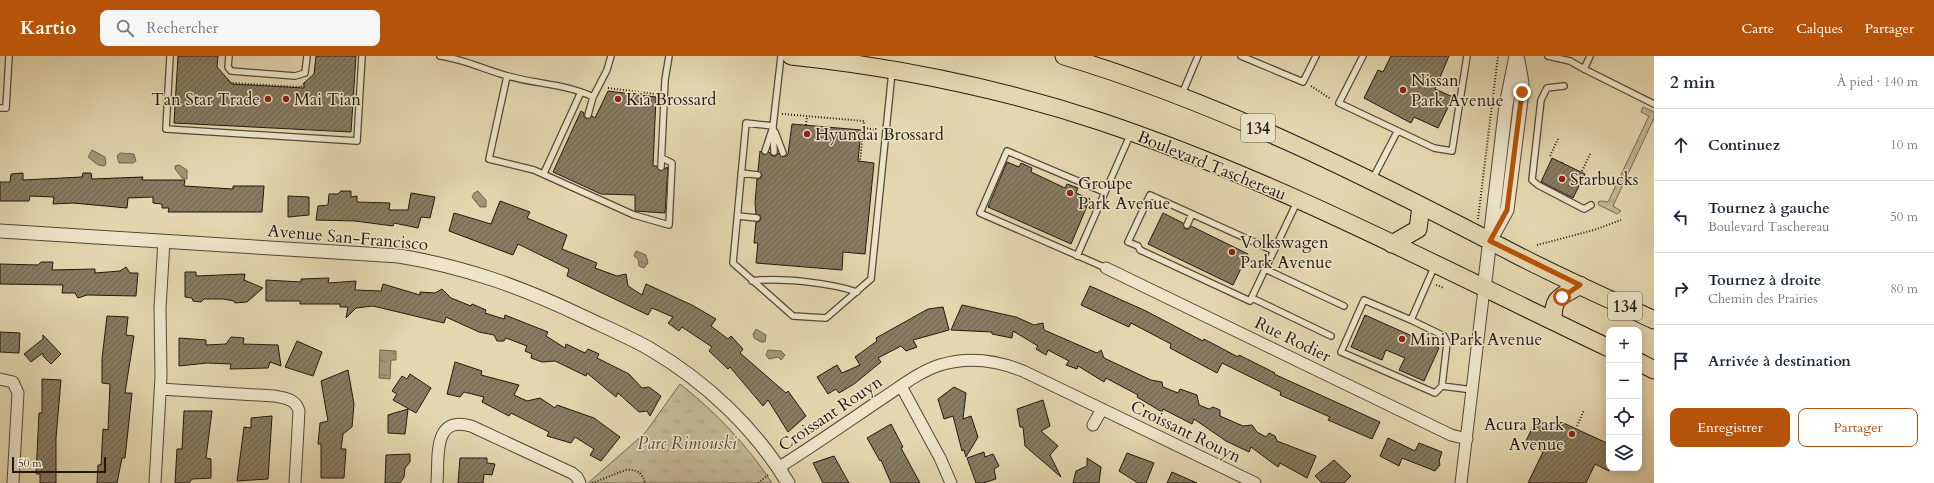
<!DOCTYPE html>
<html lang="fr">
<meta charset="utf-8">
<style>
:root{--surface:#fff;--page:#f6f6f7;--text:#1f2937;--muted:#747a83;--line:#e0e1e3;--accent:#b45309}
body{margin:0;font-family:Cardo,serif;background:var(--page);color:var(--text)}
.controls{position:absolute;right:12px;bottom:12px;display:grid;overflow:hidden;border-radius:8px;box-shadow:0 2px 10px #0003}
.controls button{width:36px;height:36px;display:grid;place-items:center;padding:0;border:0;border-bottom:1px solid var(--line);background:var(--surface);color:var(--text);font:20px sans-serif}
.scale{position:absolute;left:12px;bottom:10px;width:94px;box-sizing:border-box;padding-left:4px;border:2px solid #221910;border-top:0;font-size:11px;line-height:14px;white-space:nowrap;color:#221910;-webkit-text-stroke:3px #ede4ca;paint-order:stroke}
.stop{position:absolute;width:12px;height:12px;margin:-9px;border:3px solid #b45309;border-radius:50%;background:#fff}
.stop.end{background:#b45309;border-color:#fff;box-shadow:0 1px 4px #0008}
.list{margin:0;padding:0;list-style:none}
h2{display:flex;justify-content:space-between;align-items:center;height:52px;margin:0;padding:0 16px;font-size:17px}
h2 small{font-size:13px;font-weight:400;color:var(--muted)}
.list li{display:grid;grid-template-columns:26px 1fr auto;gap:12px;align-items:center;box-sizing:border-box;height:72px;padding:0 16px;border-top:1px solid var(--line)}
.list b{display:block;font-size:15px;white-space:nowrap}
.list p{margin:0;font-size:13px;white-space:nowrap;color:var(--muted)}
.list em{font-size:13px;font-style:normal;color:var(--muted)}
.actions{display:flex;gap:8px;padding:12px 16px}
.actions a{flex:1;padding:9px 0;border:1px solid var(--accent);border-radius:8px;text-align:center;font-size:14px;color:var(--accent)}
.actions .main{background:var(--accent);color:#fff}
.icon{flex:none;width:22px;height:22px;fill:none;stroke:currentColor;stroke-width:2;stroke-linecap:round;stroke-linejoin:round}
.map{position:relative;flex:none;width:1654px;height:427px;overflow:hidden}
header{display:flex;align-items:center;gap:24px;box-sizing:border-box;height:56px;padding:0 20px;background:var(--accent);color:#fff}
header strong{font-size:19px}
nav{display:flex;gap:22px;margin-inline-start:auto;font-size:14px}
.search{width:280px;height:36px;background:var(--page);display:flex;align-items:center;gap:10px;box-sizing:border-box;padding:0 14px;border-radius:8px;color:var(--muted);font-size:15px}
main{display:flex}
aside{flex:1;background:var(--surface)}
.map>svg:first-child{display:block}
.grass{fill:url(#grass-tufts);stroke:#726852}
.water{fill:url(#water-ripples);stroke:#6f644e}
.building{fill:url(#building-hatch);stroke:#221910}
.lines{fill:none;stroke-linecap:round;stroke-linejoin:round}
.service-casing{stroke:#524838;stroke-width:8}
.minor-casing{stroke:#524838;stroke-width:13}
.tertiary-casing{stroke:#524838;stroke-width:15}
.primary-casing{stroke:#221910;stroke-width:19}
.path{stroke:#221910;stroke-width:2;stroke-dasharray:1 2;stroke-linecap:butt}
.service{stroke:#ede4ca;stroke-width:5.5}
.minor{stroke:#ede4ca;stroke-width:11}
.tertiary{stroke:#ede4ca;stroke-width:13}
.primary{stroke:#e4d6ae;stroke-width:17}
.route{stroke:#b45309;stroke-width:5}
.poi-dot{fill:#8f2418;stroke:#ede4ca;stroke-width:1.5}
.labels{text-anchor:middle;stroke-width:3;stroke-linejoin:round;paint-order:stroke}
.shield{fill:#ede4ca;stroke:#5f5648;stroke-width:1}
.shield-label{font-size:16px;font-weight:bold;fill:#221910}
.poi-label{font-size:17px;fill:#221910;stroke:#ede4ca;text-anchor:start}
.street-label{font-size:17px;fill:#221910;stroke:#ede4ca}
.park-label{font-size:17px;font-style:italic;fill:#524837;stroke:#ede4ca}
</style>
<header>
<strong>Kartio</strong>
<div class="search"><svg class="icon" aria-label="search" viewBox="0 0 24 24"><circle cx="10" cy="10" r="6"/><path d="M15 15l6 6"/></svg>Rechercher</div>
<nav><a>Carte</a><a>Calques</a><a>Partager</a></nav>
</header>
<main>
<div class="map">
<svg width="1654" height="427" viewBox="0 0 1654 427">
<defs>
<pattern id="grass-tufts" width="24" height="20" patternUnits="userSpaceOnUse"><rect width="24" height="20" fill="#c3b693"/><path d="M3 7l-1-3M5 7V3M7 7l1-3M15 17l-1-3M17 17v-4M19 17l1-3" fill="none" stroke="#a79c7e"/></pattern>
<pattern id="water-ripples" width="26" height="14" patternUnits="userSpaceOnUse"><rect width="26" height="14" fill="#a29678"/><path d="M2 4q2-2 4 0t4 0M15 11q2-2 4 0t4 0" fill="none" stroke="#847a61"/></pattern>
<pattern id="building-hatch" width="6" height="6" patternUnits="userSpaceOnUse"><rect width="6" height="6" fill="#877b62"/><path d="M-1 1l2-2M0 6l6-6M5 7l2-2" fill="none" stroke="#6e644f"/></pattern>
</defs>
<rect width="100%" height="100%" fill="#e4d6ae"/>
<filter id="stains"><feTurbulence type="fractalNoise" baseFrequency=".005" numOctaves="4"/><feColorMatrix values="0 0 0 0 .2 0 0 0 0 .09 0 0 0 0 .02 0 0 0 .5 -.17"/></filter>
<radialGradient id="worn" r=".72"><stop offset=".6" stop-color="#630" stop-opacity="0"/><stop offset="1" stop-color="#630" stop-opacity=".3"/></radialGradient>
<path class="grass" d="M1643,51L1654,56V62L1613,150L1621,155L1617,158L1599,149L1598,146L1601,145L1608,146L1649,60L1641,56Z
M680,328C716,356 747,389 772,427H588L645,377Z"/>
<path class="water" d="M92,94L105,101L106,108L104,110L98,109L88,101Z
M120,97L134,98L136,105L133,107H119L117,100Z
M179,109L187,114V123L182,122L175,113V110Z
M478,135L486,144V151H480L472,141L474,137Z
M636,195L646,199L648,207L644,212L639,210L638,203L634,200Z
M756,273L766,279L765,286H761L754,282L753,278Z
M380,294L396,295V304H391L390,323L379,322Z
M768,294L781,295L785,299L781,304L778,301L769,303L766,299Z"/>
<path class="building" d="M178,0H218L217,11L232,28L304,32V27L314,18L316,0H356L351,76L174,67Z
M1391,0H1449L1435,33L1453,41L1438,72L1414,61L1411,67L1364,42L1378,14L1383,16Z
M608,35L656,41L653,110H657L660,115L668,111L665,157L635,155V139L601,138L553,116L581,55L584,57V60L586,63L592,60L595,62Z
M792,68L861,74L858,105L874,107L865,198L843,196L842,214L756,207L758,187H754L756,166L760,165L761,162L760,159L756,158L755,147L757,123L761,122L762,119L758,115L760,95L764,99L769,96L772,100H776L778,97L782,101L786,100L788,98Z
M1552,102L1585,118L1573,142L1541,126Z
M1007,106L1019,111L1021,107L1032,112L1031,116L1065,132L1067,128L1078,132L1076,137L1090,143L1071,188L988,151Z
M23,117V124L82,121L83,117H91L92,123L143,121L142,124H185L184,130L233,133V130H264L262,156H168L169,152H162V148L153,147V141L128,142L127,152L73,147L53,148L54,141L30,140L29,145H0V126H10L11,118Z
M341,135H351V141L357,140V146L390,147L389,154H408L411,137L435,141L430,162L421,161L418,172L394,167L393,170L355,165L316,164L318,150L328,149L329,138H338Z
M288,140L309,141V159L288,161Z
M500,145L530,156L527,162L567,179L562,193L597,207L595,212L617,220L626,218L628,230L642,239L646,228L692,249L716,263L711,270L728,283L731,280L743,293L740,297L786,337L788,335L806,360L788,376L768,344L763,350L730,311L728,313L709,295L712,291L682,271L679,275L668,267L673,261L652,252L648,259L602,237L567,220L569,213L518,188L513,199L449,175L454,157L491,168Z
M1163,157L1183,167L1185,173H1188L1191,170L1248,198L1233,229L1148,188Z
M41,206H53L52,214L95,213V217L120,215L126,211L130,217H138L136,240L87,239L78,242L75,237H62L63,229L0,228V208L38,209Z
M185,216H196V220L245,218L244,224L263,232L247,246L235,247L234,245L223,243H204L201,246L193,245L192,242L185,241Z
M329,222L328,227L356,225L355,234L381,235L383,228L420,239V236L435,237L442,233L451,242L471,250L472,248L486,254L485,257L504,263L505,259L548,276L546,280L565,292L566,288L585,297L588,293L599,298L597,302L629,318L642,332L649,331L661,340L650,360L647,355L639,356L618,337L616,341L587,317L586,320L555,305L542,306L531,302L532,298L525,295L527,290L506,282L504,285H497L494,279L479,276L446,261L444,267L373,250L356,252L346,262L348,251H340V248H300V245H266V224L301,226V223Z
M1090,230L1146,255L1203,285L1204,283L1238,301L1239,299L1275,317L1274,318L1380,366L1372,383L1328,364L1330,361L1280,339L1281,336L1222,307L1217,317L1170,292L1171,288L1131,267L1129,271L1081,249Z
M962,249L1016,261L1034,269L1043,267L1044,274L1097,297L1101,294L1104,302L1151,324L1162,326L1163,331L1178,337L1180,333L1197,339L1199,349L1209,353L1213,351L1220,354V360L1243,370L1252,369L1257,376L1266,381L1269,377L1275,380L1277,385L1316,400L1307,422L1280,407L1278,411L1251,391L1249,396L1226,385L1194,363L1192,368L1163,353L1162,356L1137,341L1138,339L1106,322L1104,326L1078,310L1077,313L1066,309L1069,305L1048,294L1046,299L1036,293L1038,290L1013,275L1012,282L992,278V276L951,274Z
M943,251L949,274L913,284L917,291L906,295L901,290L878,302L881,306L854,328L839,337L836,333L828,338L817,321L837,309L842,317L860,309L855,301L877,285L876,282L928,253Z
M1365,259L1439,292L1424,325L1399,314L1405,302L1386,294L1382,304L1351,291Z
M107,260L128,261L126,279L134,280L125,337H132L125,402H122L117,427H97L98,409H101L103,373L108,374L110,328L102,327V303Z
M0,276L20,277L19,297L0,296Z
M43,279L61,298L51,308L43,300V297L31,306L24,298L43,283Z
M231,281L244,282L243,288L278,289L281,310L270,306L268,312L230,313L231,308L207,307L179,310V282L206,284V289L226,288Z
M297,285L322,296L313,320L285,311Z
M455,306L482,315L481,319L519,329L514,339L527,345L540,342L555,352L557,349L594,362L620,381L601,405L590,399L594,393L575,381L571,387L547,380L549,376L511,357L509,360L482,346L484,341L464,336L460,341L447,338Z
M348,314L354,348L352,371L343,378L341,393H346L344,422H321V388H318L320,367L328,365L321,325Z
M410,318L431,332L416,357L393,344L397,338L392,335L402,320L407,323Z
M42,323L61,324L56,382V427H40V418H36L39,357H42Z
M954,331L966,337L963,363L971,360L978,381L966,401L964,394L962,395L953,360L944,363L938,343Z
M1043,344L1050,370L1041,375L1058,390L1050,399L1061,421L1025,390L1023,371H1020L1017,353Z
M408,353L405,378L388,377V359Z
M184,355H212L206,402L211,403V422L192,423L189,427H175L177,393H182Z
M272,360L268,423L237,425L244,371L251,372V362Z
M1536,364L1555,373L1559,365L1609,388V415L1595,408L1586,427H1528L1543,396L1525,387Z
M891,368L903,391L901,392L920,427H891L881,404L880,405L867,382Z
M1388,382L1415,395L1419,387L1442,396L1439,405L1440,409L1435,415L1402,402L1399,410L1380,400Z
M984,396L985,401L993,398L999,410L994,413L996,423L983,427H976L967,402Z
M1127,397L1154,407L1146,427H1138L1119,415Z
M410,398V406L405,412L404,421L400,427H385L386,399Z
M834,400L849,427H823L813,407Z
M460,402H487V407L495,408L492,419L484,418L483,427H458Z
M1087,402L1101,411L1099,427H1073L1076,415L1087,410Z
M1334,404L1351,420L1344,427H1322L1315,420Z
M1172,416L1197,427H1167Z"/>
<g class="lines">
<g class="service-casing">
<path id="service" d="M170,0L166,73L357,85L362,0
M229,0L228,11L231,15L295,20L305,17L307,0
M440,0C464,3 485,14 508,20C535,28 567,28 593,41L607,14L611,0
M1241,0L1303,26L1316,0
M1363,0L1339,47L1434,92L1452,95L1467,0
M1548,0L1570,5L1584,13L1654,48
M1584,13L1590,0
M507,20L489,103L534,114L634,159L669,169L672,107L662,102
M1564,30L1547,32L1541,44L1532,124L1538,129L1584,153L1591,149
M1182,38L1198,0
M0,52H6L9,0
M588,59L593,41
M773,70L746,67L733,207L793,260L826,262L871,223L892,16
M775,76L783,97
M765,95L772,74
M774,96L773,70L781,0
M661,111L665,24L669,0
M544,117L581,36
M741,117L758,119
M1372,124L1397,76
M1104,136L1007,95L980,157L1106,212
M738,160L757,162
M1187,169L1192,158
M1274,195L1150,139L1128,186L1138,190L1140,194L1250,245L1297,146
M1077,200L1131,77
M1265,213L1344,250
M752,225C779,221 831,227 857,236
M1252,242L1331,280
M1411,264L1444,280L1447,287L1442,330L1435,337L1341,296L1364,244L1411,264L1435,209
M1442,330L1473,334"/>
</g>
<g class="minor-casing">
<path id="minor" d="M1106,212L1451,379L1467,383
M0,323L13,326L18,337L13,427
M901,330L940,402L951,427
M160,333L274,340C285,342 296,343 299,355L295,427
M1093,369L1102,353
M778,412C813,390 846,367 880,344C899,332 918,316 940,309C969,300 996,304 1023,315L1255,427
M155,427L161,320L160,252L164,185
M437,427C439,402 432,359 471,370L572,417L577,421L580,427
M1461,427L1484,233"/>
</g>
<g class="tertiary-casing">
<path id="tertiary" d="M0,175L399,200C466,211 521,231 582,260C605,271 629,281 650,293C706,326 755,372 788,427
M1492,181L1507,154L1521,44L1522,27L1518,4
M1484,233L1506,49L1516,0"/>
</g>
<g class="primary-casing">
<path id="primary" d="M791,0C896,11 999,32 1099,65C1276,124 1442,213 1609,292
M1064,0C1220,47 1368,121 1513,197C1559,221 1607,242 1654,264
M1392,188L1418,173L1421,150
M1553,265C1553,239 1560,242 1580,229
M1639,306L1654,314"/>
</g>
<path class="path" d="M228,24L231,27L301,31L304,27
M1311,30L1331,43
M608,32L655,38
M782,58L864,65L860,106
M806,69L807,60
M864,72L878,74
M1550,100L1559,81
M1562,107V106
M1582,115L1591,96
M1478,163L1498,0
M1537,189L1594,174L1621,164
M1436,229L1444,232
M1577,370L1584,354
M592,427L626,414C636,413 643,417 645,427
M758,427L768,419"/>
<use href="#service" class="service"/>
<use href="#minor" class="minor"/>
<use href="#tertiary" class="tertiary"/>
<use href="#primary" class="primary"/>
</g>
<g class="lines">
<path class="route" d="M1522,36L1507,154L1490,185L1580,229L1562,241"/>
</g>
<g class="poi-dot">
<circle cx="1403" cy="34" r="4"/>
<circle cx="268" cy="43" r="4"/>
<circle cx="286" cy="43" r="4"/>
<circle cx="618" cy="43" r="4"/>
<circle cx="807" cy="78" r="4"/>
<circle cx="1562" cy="123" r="4"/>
<circle cx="1070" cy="137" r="4"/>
<circle cx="1232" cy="196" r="4"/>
<circle cx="1402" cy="283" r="4"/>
<circle cx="1572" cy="378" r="4"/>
</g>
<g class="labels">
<g class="shield">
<rect x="1241" y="58" width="34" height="28" rx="3"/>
<rect x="1608" y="236" width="34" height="28" rx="3"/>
</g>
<g class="shield-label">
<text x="1258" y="78">134</text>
<text x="1625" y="256">134</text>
</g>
<g class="poi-label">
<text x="1411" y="30">Nissan<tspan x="1411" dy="20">Park Avenue</tspan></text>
<text x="260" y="49" text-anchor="end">Tan Star Trade</text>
<text x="294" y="49">Mai Tian</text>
<text x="626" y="49">Kia Brossard</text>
<text x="815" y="84">Hyundai Brossard</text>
<text x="1570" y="129">Starbucks</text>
<text x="1078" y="133">Groupe<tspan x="1078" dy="20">Park Avenue</tspan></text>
<text x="1240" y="192">Volkswagen<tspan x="1240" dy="20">Park Avenue</tspan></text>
<text x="1410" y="289">Mini Park Avenue</text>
<text x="1564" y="374" text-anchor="end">Acura Park<tspan x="1564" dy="20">Avenue</tspan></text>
</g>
<g class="street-label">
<text transform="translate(1212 109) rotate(22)" y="6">Boulevard Taschereau</text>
<text transform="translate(348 181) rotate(5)" y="6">Avenue San-Francisco</text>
<text transform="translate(1293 283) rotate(26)" y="6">Rue Rodier</text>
<text transform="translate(830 357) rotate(-34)" y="6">Croissant Rouyn</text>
<text transform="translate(1186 375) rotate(26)" y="6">Croissant Rouyn</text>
</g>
<g class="park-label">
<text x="687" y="393">Parc Rimouski</text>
</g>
</g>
<rect width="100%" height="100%" filter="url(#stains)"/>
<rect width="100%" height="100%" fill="url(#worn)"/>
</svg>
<div class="controls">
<button>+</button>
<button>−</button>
<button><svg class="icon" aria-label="locate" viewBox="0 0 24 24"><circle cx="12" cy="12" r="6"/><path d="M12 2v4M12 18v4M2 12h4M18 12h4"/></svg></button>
<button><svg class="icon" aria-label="layers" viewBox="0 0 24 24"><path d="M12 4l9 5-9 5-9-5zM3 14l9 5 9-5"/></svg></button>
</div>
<div class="scale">50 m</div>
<div class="stop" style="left:1562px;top:241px"></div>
<div class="stop end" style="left:1522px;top:36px"></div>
</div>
<aside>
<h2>2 min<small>À pied · 140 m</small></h2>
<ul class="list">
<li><svg class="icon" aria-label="ahead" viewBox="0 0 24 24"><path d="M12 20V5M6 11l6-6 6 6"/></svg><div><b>Continuez</b></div><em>10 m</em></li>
<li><svg class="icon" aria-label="left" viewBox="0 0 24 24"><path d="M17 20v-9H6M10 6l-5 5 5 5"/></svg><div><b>Tournez à gauche</b><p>Boulevard Taschereau</p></div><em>50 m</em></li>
<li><svg class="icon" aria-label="right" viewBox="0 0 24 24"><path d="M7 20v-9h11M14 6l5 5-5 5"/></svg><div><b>Tournez à droite</b><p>Chemin des Prairies</p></div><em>80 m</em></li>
<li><svg class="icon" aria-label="arrive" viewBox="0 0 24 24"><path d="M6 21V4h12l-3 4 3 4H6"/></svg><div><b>Arrivée à destination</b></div></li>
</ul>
<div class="actions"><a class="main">Enregistrer</a><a>Partager</a></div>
</aside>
</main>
